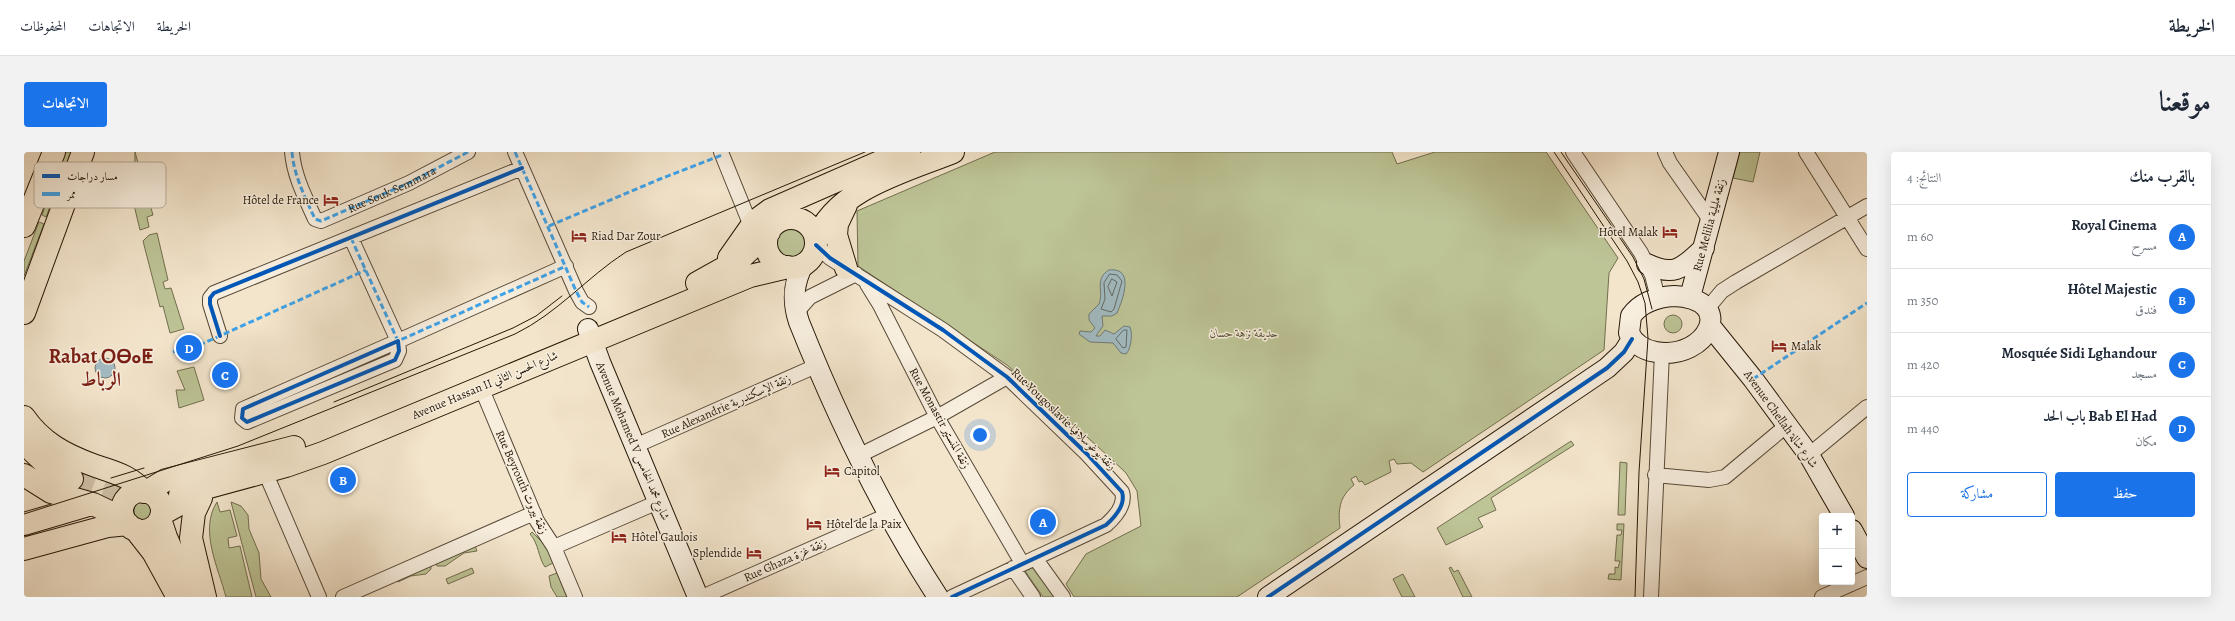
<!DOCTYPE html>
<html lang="ar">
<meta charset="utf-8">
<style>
:root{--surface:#fff;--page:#f2f2f3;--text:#1f2937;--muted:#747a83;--line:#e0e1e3;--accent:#1a73e8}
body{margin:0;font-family:Alegreya,Amiri,"Noto Sans Tifinagh",serif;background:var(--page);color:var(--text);direction:rtl}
.controls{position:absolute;right:12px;bottom:12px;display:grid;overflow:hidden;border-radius:4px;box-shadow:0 4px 16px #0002}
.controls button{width:36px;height:36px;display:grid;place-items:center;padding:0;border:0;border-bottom:1px solid var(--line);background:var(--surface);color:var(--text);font:20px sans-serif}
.you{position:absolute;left:956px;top:283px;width:14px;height:14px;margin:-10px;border:3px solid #fff;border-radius:50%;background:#1a73e8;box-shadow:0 0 0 6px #1a73e833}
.badge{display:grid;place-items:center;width:26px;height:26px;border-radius:50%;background:var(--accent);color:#fff;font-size:13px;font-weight:700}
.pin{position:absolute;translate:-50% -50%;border:2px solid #fff;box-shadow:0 1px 4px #0006}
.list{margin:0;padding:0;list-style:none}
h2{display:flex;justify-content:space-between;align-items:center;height:52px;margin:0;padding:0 16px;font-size:17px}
h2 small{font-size:13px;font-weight:400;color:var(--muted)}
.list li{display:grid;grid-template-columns:26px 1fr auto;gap:12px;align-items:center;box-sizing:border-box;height:64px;padding:0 16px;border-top:1px solid var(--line)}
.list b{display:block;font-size:15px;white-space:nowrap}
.list p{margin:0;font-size:13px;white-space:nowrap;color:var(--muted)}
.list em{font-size:13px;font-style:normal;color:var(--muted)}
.actions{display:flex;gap:8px;padding:12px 16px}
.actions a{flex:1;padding:9px 0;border:1px solid var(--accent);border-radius:4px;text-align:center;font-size:14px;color:var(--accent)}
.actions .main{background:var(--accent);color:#fff}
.map{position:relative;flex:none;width:1843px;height:445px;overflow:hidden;direction:ltr;border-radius:4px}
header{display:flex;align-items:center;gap:24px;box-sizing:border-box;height:56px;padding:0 20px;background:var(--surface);border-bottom:1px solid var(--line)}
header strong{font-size:19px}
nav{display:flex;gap:22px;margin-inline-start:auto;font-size:14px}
.intro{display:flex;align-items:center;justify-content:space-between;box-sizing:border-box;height:96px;padding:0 24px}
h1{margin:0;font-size:28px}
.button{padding:10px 18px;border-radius:4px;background:var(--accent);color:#fff;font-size:14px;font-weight:700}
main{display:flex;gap:24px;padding:0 24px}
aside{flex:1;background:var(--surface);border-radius:4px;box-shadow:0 4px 16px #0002}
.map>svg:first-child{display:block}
.green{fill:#bdc496;stroke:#716e4e}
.water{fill:#a2bcc3;stroke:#707a77}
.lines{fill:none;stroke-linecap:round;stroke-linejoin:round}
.shore{stroke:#646a64;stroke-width:1}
.primary-tunnel{stroke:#d4c6ae;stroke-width:22;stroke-dasharray:22 11;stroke-linecap:butt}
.street-casing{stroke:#584a38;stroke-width:16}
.secondary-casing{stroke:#251706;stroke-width:22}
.primary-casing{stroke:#251706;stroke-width:24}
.street{stroke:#f7eede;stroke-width:14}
.secondary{stroke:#f7eede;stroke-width:20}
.primary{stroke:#f3e5cc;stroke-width:22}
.tram{stroke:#251706;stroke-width:1}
.quiet{stroke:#3ea2e9;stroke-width:3;stroke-dasharray:6 3;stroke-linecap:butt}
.cycleway-casing{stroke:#f7eede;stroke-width:6}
.cycleway{stroke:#0057b8;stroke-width:4}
.labels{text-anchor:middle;stroke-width:3;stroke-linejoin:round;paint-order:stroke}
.street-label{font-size:12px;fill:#251706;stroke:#f7eede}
.poi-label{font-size:12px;fill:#251706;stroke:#f7eede;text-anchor:start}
.park-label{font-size:12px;font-style:italic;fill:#5a5438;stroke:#f7eede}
.town-label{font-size:20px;font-weight:bold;fill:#7a1f14;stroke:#f7eede}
.key{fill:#f7eede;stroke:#b8ae9d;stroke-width:1}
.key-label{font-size:11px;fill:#251706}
</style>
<header>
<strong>الخريطة</strong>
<nav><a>الخريطة</a><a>الاتجاهات</a><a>المحفوظات</a></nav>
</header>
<div class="intro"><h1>موقعنا</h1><a class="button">الاتجاهات</a></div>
<main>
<aside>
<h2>بالقرب منك<small>النتائج: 4</small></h2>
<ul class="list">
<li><span class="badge">A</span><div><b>Royal Cinema</b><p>مسرح</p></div><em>60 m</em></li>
<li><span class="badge">B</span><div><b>Hôtel Majestic</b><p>فندق</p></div><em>350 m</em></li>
<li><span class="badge">C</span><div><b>Mosquée Sidi Lghandour</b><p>مسجد</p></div><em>420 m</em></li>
<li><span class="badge">D</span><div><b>Bab El Had باب الحد</b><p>مكان</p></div><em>440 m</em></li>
</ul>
<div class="actions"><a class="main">حفظ</a><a>مشاركة</a></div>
</aside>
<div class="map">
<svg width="1843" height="445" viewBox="0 0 1843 445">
<rect width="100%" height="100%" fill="#f3e5cc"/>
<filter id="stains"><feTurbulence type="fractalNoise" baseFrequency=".005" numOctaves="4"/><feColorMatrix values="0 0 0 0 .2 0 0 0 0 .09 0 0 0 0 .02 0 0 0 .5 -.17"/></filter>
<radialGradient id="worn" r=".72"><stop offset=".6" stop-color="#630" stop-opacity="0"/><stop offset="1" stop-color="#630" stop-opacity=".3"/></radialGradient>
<path class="green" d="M42,0H47L22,65L18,63Z
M111,0L129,63L123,65L125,75L116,78L110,53Z
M971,0H1368L1373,12L1411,0H1522L1594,106L1585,121L1580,198L1399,320L1387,311L1373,312L1370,307L1365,309L1367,320L1341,333L1338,329L1335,330L1332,324L1327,327L1330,333C1315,345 1314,358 1316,376L1213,445H1050L1042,432L1062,402L1117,374L1113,339L1102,321L1084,304L983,213L834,114L833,59Z
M1716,0H1736L1729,30L1709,26Z
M15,70L20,72L0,124V109Z
M748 90a18 18 0 1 1 36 0a18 18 0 1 1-36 0Z
M133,81L144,128L139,130L141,137L147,136L160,177L146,181L139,154L136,155L119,89L125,83Z
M1640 172a9 9 0 1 1 18 0a9 9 0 1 1-18 0Z
M170,215L180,248L155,256L152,238H161L153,219Z
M1547,289L1550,293L1467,346L1472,358L1454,366L1459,375L1422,393L1413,376Z
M1596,310L1603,311L1601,363H1594Z
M110 359a10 10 0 1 1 20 0a10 10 0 1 1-20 0Z
M193,350L196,360L206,358L213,384L204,386L205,396L216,394L228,445H202C194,415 175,378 193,350Z
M207,350L217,354L224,363L225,377L235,401L237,427L247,445H232Z
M1593,372H1600L1597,428L1584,427L1585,422H1591V415L1594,416L1596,409H1591L1593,383H1597L1598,378H1593Z
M508,380L522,394L529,411L521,415C514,405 515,392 506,382Z
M451,394L453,399L440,401L421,414H413L412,411Z
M1011,412L1034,445H1019L1001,419Z
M407,413V417L402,422L387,424L374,430L373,428Z
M1427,415L1430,420L1434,418L1448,445H1439L1425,416Z
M448,416L450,421L424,432L422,427Z
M533,421L543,445H533L527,435L525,424Z
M1379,422L1391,445H1378L1369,427Z"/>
<path class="water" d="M1085,118C1111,115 1099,147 1093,161L1088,164H1078L1079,174L1072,184H1076L1081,178L1090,182L1100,174L1106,175C1109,182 1107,197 1102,202L1097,201L1089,191L1066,190L1055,182L1056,179L1067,180L1071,176L1065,168V162L1075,152C1080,139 1070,127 1085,118Z
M71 216a10 10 0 1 1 20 0a10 10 0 1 1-20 0Z"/>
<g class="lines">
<path class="shore" d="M1086,122L1093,123L1098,129L1090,157L1087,160L1077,157L1081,147L1080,131Z
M1088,127L1093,130L1088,144L1084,135Z
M1100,178H1103L1102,195L1099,196L1092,187Z"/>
<path class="primary-tunnel" d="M48,327C88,345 94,345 137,339"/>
<g class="street-casing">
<path id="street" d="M268,0C270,24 281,45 291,67L297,69L385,31L444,0
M491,0L552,139L558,150L565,155
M697,0L727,74
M1549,0L1617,101L1628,123L1634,146
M1641,0L1646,11L1686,68
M1782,0L1843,97
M327,86L374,189L542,114
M792,93L806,106L919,178L983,225L1063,302L1098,340C1102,353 1091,365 1082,373L928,445
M843,132L856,153L913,265L998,411
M1683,157L1698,139L1712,130L1843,54
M772,161L786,145L832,122
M196,184L186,152V146L190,141L498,16
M374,189L375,199L371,208L223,270L218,266L219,257Z
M457,235L513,369L530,395L551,445
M611,294L792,214
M1785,303L1843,255
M834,304L913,265L983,225
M1631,323L1685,328L1701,325L1762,274
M245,329L295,445
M530,395L634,350
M1011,406L1039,445
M989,416L1009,445
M319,445L510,361
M678,445L866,362
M1627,445L1638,201
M1798,445L1843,425"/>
</g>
<g class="secondary-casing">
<path id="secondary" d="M780,111C769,131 768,149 775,170C813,265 858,359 914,445
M1623,112C1652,126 1660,114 1680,96
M1650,144C1715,147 1683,209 1632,200C1620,198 1610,192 1605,181L1607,164C1617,150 1634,145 1650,144Z
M1666,145L1705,0
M1687,175L1729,227L1785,303L1820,364
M564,177L576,210L674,445
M1828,378L1843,406
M1244,445L1583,216L1600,200L1608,187"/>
</g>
<g class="primary-casing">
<path id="primary" d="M822,53L813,72L812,83L822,116
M742 91a25 25 0 1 1 50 0a25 25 0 1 1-50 0Z
M0,74L30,0
M792,89C810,37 882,19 929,0
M705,106L731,69L746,58L867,5L885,0
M673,131L716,107L745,80
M0,161L59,0
M0,265C17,290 41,303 69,313C88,320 106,323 120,340
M0,291L21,311L48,327
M0,323L27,340L69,352L100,367
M98 359a20 20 0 1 1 40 0a20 20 0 1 1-40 0Z
M122,340L142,328L270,295
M156,343L262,314L299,301L726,124L764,115
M177,346L170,361L167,386L181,445
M138,362L156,352L176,346
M136,367L142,385L168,445
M0,372L68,352
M111,377L129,400L151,440
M0,397L84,374L104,372"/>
</g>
<use href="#street" class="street"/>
<use href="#secondary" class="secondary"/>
<use href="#primary" class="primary"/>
<path class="tram" d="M1530,0L1603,109L1614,130L1621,151L1624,186L1615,320L1611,445
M1537,0L1609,105L1620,127L1628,157
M310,250L489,176L512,164L538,144
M87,326L120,316
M0,362L214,294L491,182C534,161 563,125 602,100L841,0"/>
<g class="quiet">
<path id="s1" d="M268,0C270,24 281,45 291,67L297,69L385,31L444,0"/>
<path d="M491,0L552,139L558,150L565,155"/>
<path d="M525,74L636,27L698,3"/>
<path d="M327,86L374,189L542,114"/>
<path d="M149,200L180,191L342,118"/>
<path d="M1729,227L1843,151"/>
</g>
<g class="cycleway-casing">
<path id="cycleway" d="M792,93L806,106L919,178L983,225L1063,302L1098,340C1102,353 1091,365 1082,373L928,445
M196,184L186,152V146L190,141L498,16
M374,189L375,199L371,208L223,270L218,266L219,257Z
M1244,445L1583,216L1600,200L1608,187"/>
</g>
<use href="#cycleway" class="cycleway"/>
</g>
<defs>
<g id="hotel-bare" transform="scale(1.2)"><path d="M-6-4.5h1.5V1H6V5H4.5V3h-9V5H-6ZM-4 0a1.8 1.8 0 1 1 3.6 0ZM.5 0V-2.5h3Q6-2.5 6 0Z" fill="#8f2418" stroke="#f7eede" stroke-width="2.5" paint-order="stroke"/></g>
</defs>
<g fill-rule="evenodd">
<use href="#hotel-bare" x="307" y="48"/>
<use href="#hotel-bare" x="1646" y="80"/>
<use href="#hotel-bare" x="555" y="84"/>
<use href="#hotel-bare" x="1755" y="194"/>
<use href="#hotel-bare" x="808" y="319"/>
<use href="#hotel-bare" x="790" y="372"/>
<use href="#hotel-bare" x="595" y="385"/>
<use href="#hotel-bare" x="730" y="401"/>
</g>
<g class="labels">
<g class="street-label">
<text dy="4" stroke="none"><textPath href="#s1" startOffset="155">Rue Souk Semmara</textPath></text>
<text transform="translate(1685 73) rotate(-75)" y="4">Rue Melilia زنقة مليلية</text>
<text transform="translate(461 233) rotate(-23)" y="4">Avenue Hassan II شارع الحسن الثاني</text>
<text transform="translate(702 254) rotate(-24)" y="4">Rue Alexandrie زنقة الإسكندرية</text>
<text transform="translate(916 266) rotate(61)" y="4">Rue Monastir زنقة المنستير</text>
<text transform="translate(1040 267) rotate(44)" y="4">Rue Yougoslavie زنقة يوغوسلافيا</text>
<text transform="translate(1757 267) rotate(54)" y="4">Avenue Chellah شارع شالة</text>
<text transform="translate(609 289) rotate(67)" y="4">Avenue Mohamed V شارع محمد الخامس</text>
<text transform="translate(498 330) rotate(66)" y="4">Rue Beyrouth زنقة بيروت</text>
<text transform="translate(761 408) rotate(-24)" y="4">Rue Ghaza زنقة غزة</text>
</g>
<g class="poi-label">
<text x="295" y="52" text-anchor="end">Hôtel de France</text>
<text x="1634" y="84" text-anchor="end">Hôtel Malak</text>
<text x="567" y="88">Riad Dar Zour</text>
<text x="1767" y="198">Malak</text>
<text x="820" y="323">Capitol</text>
<text x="802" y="376">Hôtel de la Paix</text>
<text x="607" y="389">Hôtel Gaulois</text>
<text x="718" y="405" text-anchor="end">Splendide</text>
</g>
<g class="park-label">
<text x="1220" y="185">حديقة نزهة حسان</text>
</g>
<g class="town-label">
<text x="77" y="211">Rabat ⵔⴱⴰⵟ<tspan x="77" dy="23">الرباط</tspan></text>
</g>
</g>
<rect x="10" y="10" width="132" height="46" rx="6" class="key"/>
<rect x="18" y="22" width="18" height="4" fill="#0057b8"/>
<rect x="18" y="40" width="18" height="4" fill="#3ea2e9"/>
<g class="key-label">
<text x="43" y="28">مسار دراجات</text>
<text x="43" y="46">ممر</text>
</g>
<rect width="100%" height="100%" filter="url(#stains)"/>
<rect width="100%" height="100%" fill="url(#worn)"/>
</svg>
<div class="controls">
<button>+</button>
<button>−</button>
</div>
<div class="you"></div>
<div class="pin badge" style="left:1019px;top:370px">A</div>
<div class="pin badge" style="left:319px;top:328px">B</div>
<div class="pin badge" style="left:201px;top:223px">C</div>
<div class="pin badge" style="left:165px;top:196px">D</div>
</div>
</main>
